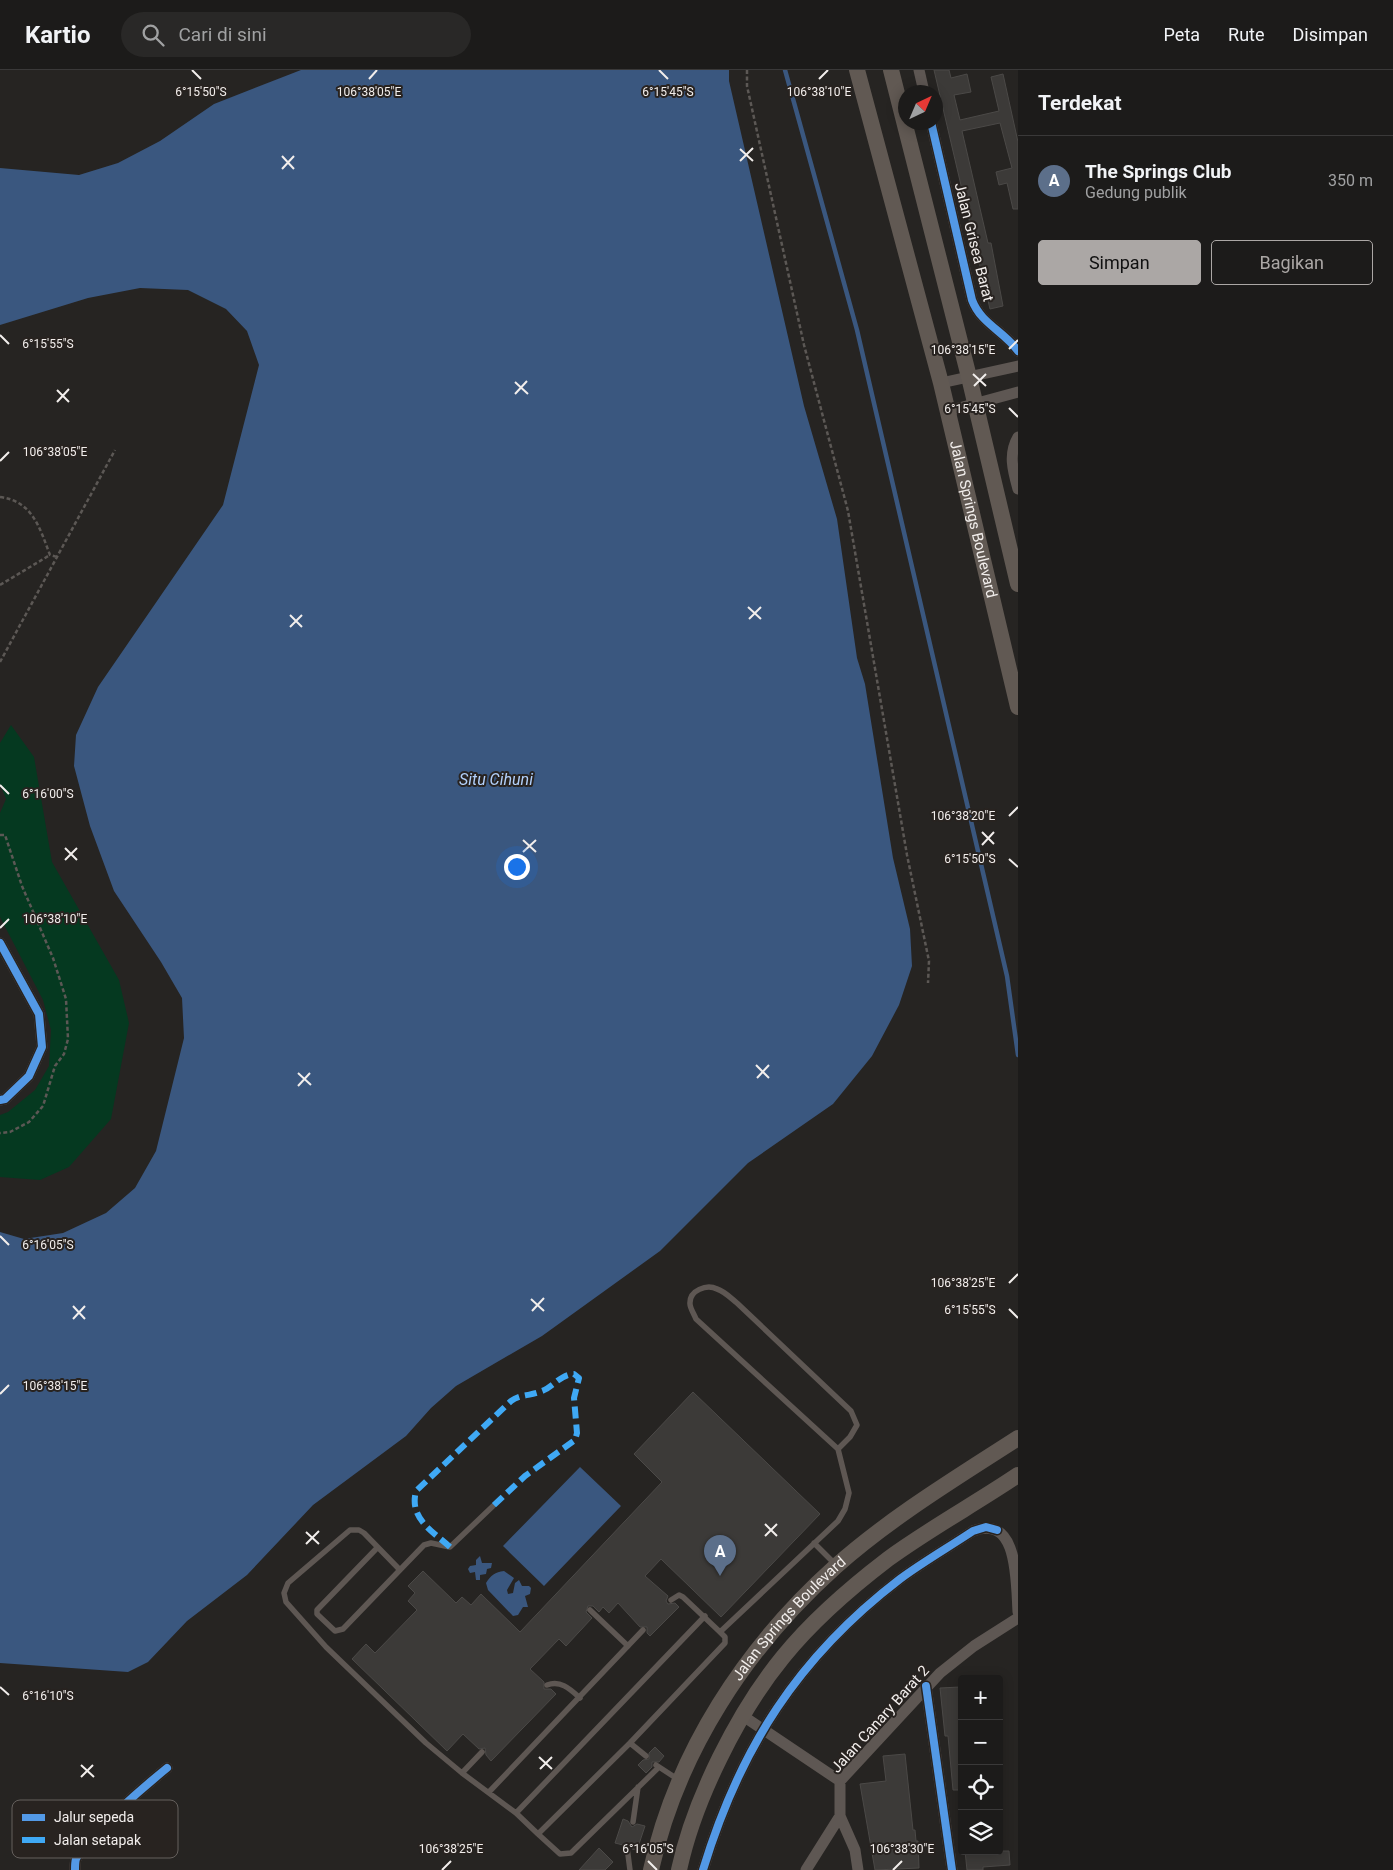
<!DOCTYPE html>
<html lang="id">
<meta charset="utf-8">
<style>
:root{--surface:#1c1b1a;--page:#292827;--text:#f1f3f6;--muted:#a0a1a2;--line:#3a3939;--accent:#aba7a5}
body{margin:0;font-family:Roboto,sans-serif;background:var(--page);color:var(--text)}
.controls{position:absolute;right:15px;bottom:15px;display:grid;overflow:hidden;border-radius:5px;box-shadow:0 2px 12px #0003}
.controls button{width:45px;height:45px;display:grid;place-items:center;padding:0;border:0;border-bottom:1px solid var(--line);background:var(--surface);color:var(--text);font:25px sans-serif}
.compass{position:absolute;left:898px;top:15px;width:45px;height:45px;border-radius:50%;background:var(--surface);box-shadow:0 2px 12px #0003;rotate:44deg}
.you{position:absolute;left:516px;top:796px;width:18px;height:18px;margin:-12px;border:4px solid #fff;border-radius:50%;background:#1a73e8;box-shadow:0 0 0 8px #1a73e833}
.badge{display:grid;place-items:center;width:32px;height:32px;border-radius:50%;background:var(--accent);color:#fff;font-size:16px;font-weight:700}
.pin{position:absolute;translate:-50% -41px;filter:drop-shadow(0 1px 2px #0008)}
.pin::after{content:'';position:absolute;top:26px;width:18px;height:15px;background:inherit;clip-path:polygon(0 0,100% 0,50% 100%)}
.list{margin:0;padding:0;list-style:none}
h2{display:flex;justify-content:space-between;align-items:center;height:65px;margin:0;padding:0 20px;font-size:21px}
h2 small{font-size:16px;font-weight:400;color:var(--muted)}
.list li{display:grid;grid-template-columns:32px 1fr auto;gap:15px;align-items:center;box-sizing:border-box;height:90px;padding:0 20px;border-top:1px solid var(--line)}
.list b{display:block;font-size:19px;white-space:nowrap}
.list p{margin:0;font-size:16px;white-space:nowrap;color:var(--muted)}
.list em{font-size:16px;font-style:normal;color:var(--muted)}
.actions{display:flex;gap:10px;padding:15px 20px}
.actions a{flex:1;padding:11px 0;border:1px solid var(--accent);border-radius:5px;text-align:center;font-size:18px;color:var(--accent)}
.actions .main{background:var(--accent);color:#111}
.icon{flex:none;width:28px;height:28px;fill:none;stroke:currentColor;stroke-width:2;stroke-linecap:round;stroke-linejoin:round}
.map{position:relative;flex:none;width:1018px;height:1800px;overflow:hidden}
header{display:flex;align-items:center;gap:30px;box-sizing:border-box;height:70px;padding:0 25px;background:var(--surface);border-bottom:1px solid var(--line)}
header strong{font-size:24px}
nav{display:flex;gap:28px;margin-inline-start:auto;font-size:18px}
.search{width:350px;height:45px;background:var(--page);display:flex;align-items:center;gap:12px;box-sizing:border-box;padding:0 18px;border-radius:28px;color:var(--muted);font-size:19px}
main{display:flex}
aside{flex:1;background:var(--surface)}
.map>svg:first-child{display:block}
.green{fill:#053920}
.water{fill:#3a577f}
.lines{fill:none;stroke-linecap:round;stroke-linejoin:round}
.stream{stroke:#3a577f;stroke-width:4.5}
.building{fill:#3c3a38;stroke:#4b4947}
.path{stroke:#5c5855;stroke-width:2.5;stroke-dasharray:4 2.5;stroke-linecap:butt}
.service{stroke:#5e5753;stroke-width:5.5}
.minor{stroke:#5e5753;stroke-width:11}
.secondary{stroke:#615953;stroke-width:16}
.quiet{stroke:#3fa9f5;stroke-width:6;stroke-dasharray:12 6;stroke-linecap:butt}
.cycleway-casing{stroke:#282320;stroke-width:11}
.cycleway{stroke:#5399e6;stroke-width:8}
.ticks{fill:none;stroke:#f2eeec;stroke-width:2}
.labels{text-anchor:middle;stroke-width:4;stroke-linejoin:round;paint-order:stroke}
.street-label{font-size:15px;fill:#f2eeec;stroke:#282320}
.water-label{font-size:16px;font-style:italic;fill:#b2d0fa;stroke:#282320}
.key{fill:#282320;stroke:#65605d;stroke-width:1}
.key-label{font-size:14px;fill:#f2eeec}
.ticks-label{font-size:12px;text-anchor:middle;fill:#f2eeec;stroke:#282320;stroke-width:4;stroke-linejoin:round;paint-order:stroke}
</style>
<header>
<strong>Kartio</strong>
<div class="search"><svg class="icon" aria-label="search" viewBox="0 0 24 24"><circle cx="10" cy="10" r="6"/><path d="M15 15l6 6"/></svg>Cari di sini</div>
<nav><a>Peta</a><a>Rute</a><a>Disimpan</a></nav>
</header>
<main>
<div class="map">
<svg width="1018" height="1800" viewBox="0 0 1018 1800">
<rect width="100%" height="100%" fill="#262422"/>
<path class="green" d="M11,655L34,687L52,792L119,910L129,953L111,1049L69,1097L40,1110L0,1107V1045L8,1042L35,1020L49,996L51,960L43,930L0,847V743L6,729L0,714V673Z"/>
<path class="water" d="M301,0H729V11L804,336L837,449L857,588L865,614L893,788L910,859L912,896L899,935L872,986L833,1034L748,1093L660,1181L542,1266L456,1316L431,1338L406,1366L313,1435L247,1505L187,1551L148,1592L128,1602L0,1593V1162L24,1169L63,1163L106,1143L135,1118L156,1081L184,968L182,928L161,892L114,821L90,756L74,696L76,665L98,617L223,435L259,295L247,261L226,239L188,220L140,218L88,228L0,255V98L79,105L118,93L160,71L214,34Z
M580,1397L621,1436L544,1516L503,1476Z
M480,1486L482,1493H492L491,1498L487,1499L486,1504L480,1505V1510H476L475,1502L470,1503L468,1499L470,1496L476,1495V1490Z
M504,1501L514,1508L507,1520L508,1524L513,1523L515,1513L519,1510L522,1516H529L531,1518L530,1524L525,1526L528,1537H523L518,1545L513,1546L488,1520L486,1513C491,1505 495,1502 504,1501Z"/>
<g class="lines">
<path class="stream" d="M785,0L857,260L1007,906L1018,985"/>
</g>
<path class="building" d="M934,0H949L951,8L967,4L971,22L954,25L960,50L999,41L991,7L1003,4L1018,72V139H1013L1007,113L999,115L996,102L1012,98L1000,53L962,61L988,173H991L1003,236L990,239Z
M693,1322L820,1444L721,1547L661,1489L645,1506L668,1526L666,1531L668,1534L675,1533L679,1537L650,1566L647,1563V1557H640L618,1533L609,1543L603,1537L599,1542L593,1536H588L586,1542L592,1548L566,1576L559,1569L530,1599L544,1612V1619H551L556,1624L491,1691L486,1685L485,1678L479,1679L463,1664L447,1681L352,1589L366,1574L375,1583L417,1540L408,1531L415,1523L408,1516L423,1501L456,1533L462,1527L471,1535L481,1524L520,1562L662,1412L634,1384Z
M960,1617L962,1635V1720H953L948,1666H945L940,1618Z
M655,1677L664,1686L659,1692H652V1697L646,1703L638,1695L643,1690L649,1689V1683Z
M905,1684L913,1760H915L916,1771H918L919,1798L875,1800L860,1714L886,1711L883,1686Z
M623,1749L628,1751L632,1757L637,1754L645,1756L637,1780L632,1779L628,1773L623,1775L615,1773Z
M599,1778L613,1792L605,1800H579Z
M965,1781H1009L1010,1795L983,1797V1800H967Z"/>
<g class="lines">
<path class="path" d="M747,0V16L804,275L848,441L907,785L929,891L928,913
M0,427C33,431 40,459 50,485L57,487
M0,515L50,485
M0,592L115,380
M0,765H5L22,816L53,888L66,929L68,969L64,984L55,996L43,1036L29,1052L10,1062L0,1063"/>
<path class="service" d="M814,1473L835,1494
M377,1478L317,1540V1544L335,1561L343,1559L424,1475L431,1473L450,1477L493,1436
M400,1500L364,1463L359,1460H350L288,1513L284,1523L286,1532L326,1577L426,1673L462,1703L516,1743L538,1764L630,1673L725,1573V1567L720,1562L683,1527L679,1525L671,1530
M590,1540L628,1576
M720,1562L838,1451L845,1439L849,1423L838,1379L696,1249C694,1244 690,1238 690,1234C689,1220 707,1214 717,1219C724,1221 731,1228 737,1233L851,1341L857,1355L850,1367L838,1379
M547,1615C561,1610 570,1619 580,1628
M630,1673L646,1686
M656,1695L679,1710
M462,1703L482,1682
M489,1722L643,1560
M516,1743L705,1546
M633,1752L638,1717
M538,1764L560,1784L571,1783L658,1698
M627,1777L630,1800"/>
<path class="minor" d="M919,0L924,22
M931,52L972,230C981,254 1004,261 1018,281
M941,313L1018,296
M948,341L1018,322
M1018,367C1008,384 1013,401 1018,419
M0,873L39,944L42,977L29,1006L5,1029L0,1030
M926,1616L952,1800
M743,1646L840,1711
M840,1746L855,1780L858,1800
M75,1800C75,1796 75,1792 76,1789C86,1766 146,1715 167,1698
M703,1800C740,1678 798,1587 900,1509C923,1492 949,1477 973,1461C1018,1444 1016,1509 1018,1542
M806,1800L840,1746V1711L940,1603L974,1576L1018,1548"/>
<g class="secondary">
<path id="s1" d="M857,0L941,313L1018,637"/>
<path d="M891,0L969,307L1018,514"/>
<path id="s2" d="M651,1800C677,1682 746,1577 835,1497C890,1448 956,1408 1018,1368"/>
<path d="M679,1800C694,1730 738,1642 783,1587C813,1550 850,1518 888,1489C929,1459 975,1434 1018,1405"/>
</g>
<path class="quiet" d="M450,1477C431,1460 409,1448 416,1421L511,1331C521,1324 531,1326 542,1321C553,1317 561,1304 574,1304L579,1308L574,1328L577,1363L575,1370L525,1406L493,1436"/>
<g class="cycleway-casing">
<path id="cycleway" d="M931,52L972,230C981,254 1004,261 1018,281
M0,873L39,944L42,977L29,1006L5,1029L0,1030
M926,1616L952,1800
M75,1800C75,1796 75,1792 76,1789C86,1766 146,1715 167,1698
M703,1800C740,1678 798,1587 900,1509C923,1492 949,1477 973,1461L986,1457L997,1460"/>
</g>
<use href="#cycleway" class="cycleway"/>
</g>
<path class="ticks" d="M192,0L201,9M659,0L668,9M369,9L377,0M819,9L828,0M740,79L753,91M282,86L294,99M740,91L753,78M282,99L294,86M0,265L9,274M1009,279L1018,270M973,304L986,316M515,312L528,324M974,316L986,304M57,320L69,332M515,324L527,311M57,332L69,319M1009,338L1018,347M0,391L9,382M748,537L761,549M290,545L302,557M749,549L761,537M290,557L302,545M0,715L9,724M1009,746L1018,737M982,762L994,774M523,770L536,782M982,775L994,762M65,778L77,790M523,782L536,770M1009,789L1018,797M65,790L77,778M0,858L9,849M756,995L769,1008M298,1003L311,1015M757,1008L769,995M298,1016L310,1003M0,1166L9,1175M1009,1213L1018,1204M531,1229L544,1241M73,1236L85,1249M1009,1239L1018,1248M532,1241L544,1228M73,1249L85,1236M0,1324L9,1315M765,1454L777,1466M306,1462L319,1474M765,1466L777,1454M306,1474L319,1461M0,1617L9,1625M539,1687L552,1699M81,1695L94,1707M540,1699L552,1687M81,1707L93,1695M648,1791L657,1800M442,1800L451,1791M893,1800L902,1791"/>
<g class="labels">
<g class="street-label">
<text transform="translate(974 172) rotate(76)" y="5">Jalan Grisea Barat</text>
<text dy="5" stroke="none"><textPath href="#s1" startOffset="464">Jalan Springs Boulevard</textPath></text>
<text dy="5" stroke="none"><textPath href="#s2" startOffset="291">Jalan Springs Boulevard</textPath></text>
<text transform="translate(880 1649) rotate(-48)" y="5">Jalan Canary Barat 2</text>
</g>
<g class="water-label">
<text x="496" y="715">Situ Cihuni</text>
</g>
</g>
<rect x="12" y="1730" width="166" height="58" rx="8" class="key"/>
<rect x="22" y="1744" width="23" height="7" fill="#5399e6"/>
<rect x="22" y="1767" width="23" height="6" fill="#3fa9f5"/>
<g class="key-label">
<text x="54" y="1752">Jalur sepeda</text>
<text x="54" y="1775">Jalan setapak</text>
</g>
<g class="ticks-label">
<text x="201" y="26">6°15'50"S</text>
<text x="668" y="26">6°15'45"S</text>
<text x="369" y="26">106°38'05"E</text>
<text x="819" y="26">106°38'10"E</text>
<text x="48" y="278">6°15'55"S</text>
<text x="963" y="284">106°38'15"E</text>
<text x="970" y="343">6°15'45"S</text>
<text x="55" y="386">106°38'05"E</text>
<text x="48" y="728">6°16'00"S</text>
<text x="963" y="750">106°38'20"E</text>
<text x="970" y="793">6°15'50"S</text>
<text x="55" y="853">106°38'10"E</text>
<text x="48" y="1179">6°16'05"S</text>
<text x="963" y="1217">106°38'25"E</text>
<text x="970" y="1244">6°15'55"S</text>
<text x="55" y="1320">106°38'15"E</text>
<text x="48" y="1630">6°16'10"S</text>
<text x="451" y="1783">106°38'25"E</text>
<text x="902" y="1783">106°38'30"E</text>
<text x="648" y="1783">6°16'05"S</text>
</g>
</svg>
<div class="controls">
<button>+</button>
<button>−</button>
<button><svg class="icon" aria-label="locate" viewBox="0 0 24 24"><circle cx="12" cy="12" r="6"/><path d="M12 2v4M12 18v4M2 12h4M18 12h4"/></svg></button>
<button><svg class="icon" aria-label="layers" viewBox="0 0 24 24"><path d="M12 4l9 5-9 5-9-5zM3 14l9 5 9-5"/></svg></button>
</div>
<svg class="compass" viewBox="-18 -18 36 36"><path d="M0-13l5 13h-10z" fill="#e53935"/><path d="M0 13l5-13h-10z" fill="#a0a1a2"/></svg>
<div class="you"></div>
<div class="pin badge" style="left:720px;top:1506px;background:#5c6f8a">A</div>
</div>
<aside>
<h2>Terdekat<small></small></h2>
<ul class="list">
<li><span class="badge" style="background:#5c6f8a">A</span><div><b>The Springs Club</b><p>Gedung publik</p></div><em>350 m</em></li>
</ul>
<div class="actions"><a class="main">Simpan</a><a>Bagikan</a></div>
</aside>
</main>
